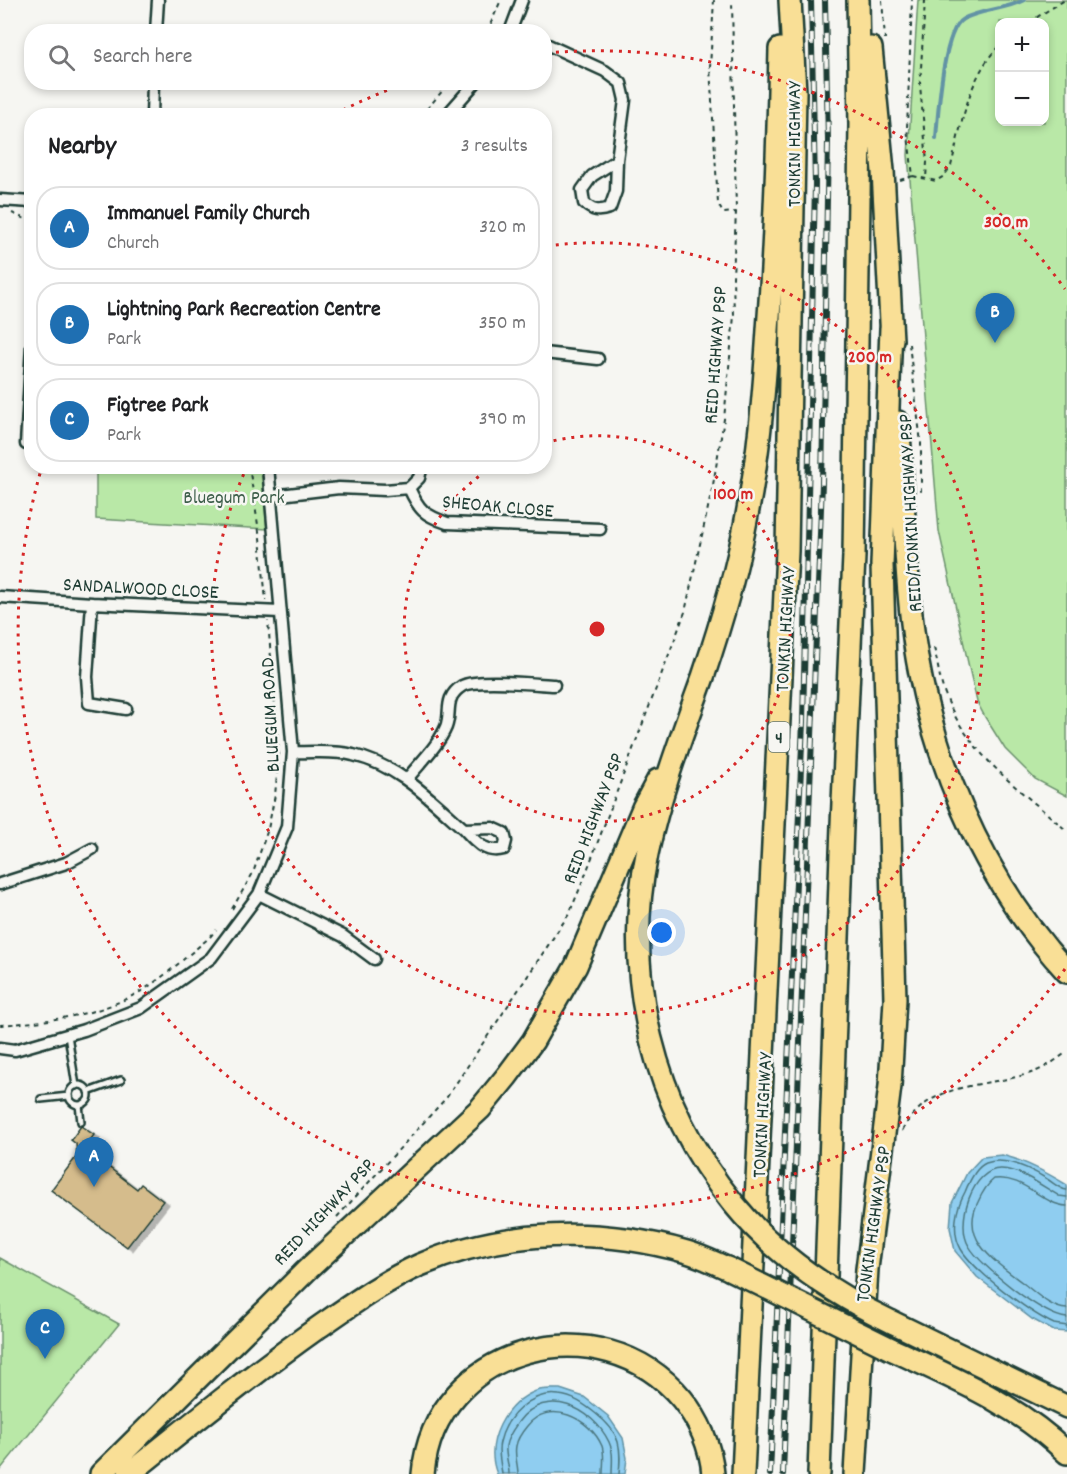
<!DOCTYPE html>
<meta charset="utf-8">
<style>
:root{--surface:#fff;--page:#f2f2f2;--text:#202124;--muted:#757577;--line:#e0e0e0;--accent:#1f6fb2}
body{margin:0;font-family:Dekko,sans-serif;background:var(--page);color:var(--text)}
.controls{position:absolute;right:18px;top:18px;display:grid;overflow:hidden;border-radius:12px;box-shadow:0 3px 9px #0003}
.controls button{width:54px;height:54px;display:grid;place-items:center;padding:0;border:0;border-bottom:2px solid var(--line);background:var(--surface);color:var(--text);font:30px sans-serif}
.you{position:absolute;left:662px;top:933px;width:21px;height:21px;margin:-15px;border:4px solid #fff;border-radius:50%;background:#1a73e8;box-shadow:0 0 0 9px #1a73e833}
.badge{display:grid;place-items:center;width:39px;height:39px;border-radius:50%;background:var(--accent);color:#fff;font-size:20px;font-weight:700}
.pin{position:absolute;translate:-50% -50px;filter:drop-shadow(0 2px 3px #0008)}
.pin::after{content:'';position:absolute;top:32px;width:21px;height:18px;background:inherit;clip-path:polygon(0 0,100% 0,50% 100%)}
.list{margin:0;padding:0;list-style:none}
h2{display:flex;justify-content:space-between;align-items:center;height:78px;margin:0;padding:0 24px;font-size:26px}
h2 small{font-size:20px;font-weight:400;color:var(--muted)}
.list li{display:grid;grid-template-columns:39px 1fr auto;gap:18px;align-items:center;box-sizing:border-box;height:84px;margin:0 12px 12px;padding:0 12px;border:2px solid var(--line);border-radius:24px}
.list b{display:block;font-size:22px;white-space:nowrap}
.list p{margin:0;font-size:20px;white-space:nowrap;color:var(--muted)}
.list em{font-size:20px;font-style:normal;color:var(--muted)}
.icon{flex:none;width:33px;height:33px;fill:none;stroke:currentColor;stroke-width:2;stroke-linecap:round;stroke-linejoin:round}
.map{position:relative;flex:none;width:1067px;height:1474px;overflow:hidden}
.search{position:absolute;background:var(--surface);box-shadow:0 3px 9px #0003;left:24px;top:24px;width:528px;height:66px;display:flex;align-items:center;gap:15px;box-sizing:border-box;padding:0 21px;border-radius:24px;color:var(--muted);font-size:22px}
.panel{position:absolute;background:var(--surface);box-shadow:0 3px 9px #0003;left:24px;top:108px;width:528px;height:366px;border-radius:24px}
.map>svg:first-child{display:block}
.green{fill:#b9e8a7;stroke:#6c926e;stroke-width:1.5;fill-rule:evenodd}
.water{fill:#8fcdf0;stroke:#6293a5;stroke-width:1.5}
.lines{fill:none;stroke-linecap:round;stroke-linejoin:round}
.shore{stroke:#4c777f;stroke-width:1.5}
.stream{stroke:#6293a5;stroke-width:4}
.building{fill:#d5bc8c;stroke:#1f3d34;stroke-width:1.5;filter:url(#shadow)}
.service-casing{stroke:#1f3d34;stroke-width:10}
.minor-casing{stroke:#1f3d34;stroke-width:15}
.motorway-casing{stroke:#1f3d34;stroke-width:26}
.path{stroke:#1f3d34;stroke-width:2;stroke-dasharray:4.5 4.5;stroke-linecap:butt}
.service{stroke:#f6f6f2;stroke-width:5}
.minor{stroke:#f6f6f2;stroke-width:10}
.motorway{stroke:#f9df96;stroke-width:21}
.rail-casing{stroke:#1f3d34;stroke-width:6}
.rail{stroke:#f6f6f2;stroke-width:4;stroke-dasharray:11;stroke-linecap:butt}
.motorway-bridge-casing{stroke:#1f3d34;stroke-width:26;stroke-linecap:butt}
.motorway-bridge{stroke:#f9df96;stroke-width:21}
.ring{fill:none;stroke:#d62828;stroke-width:3;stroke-dasharray:3 6}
.labels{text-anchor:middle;stroke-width:5;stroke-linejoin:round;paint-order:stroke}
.shield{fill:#f6f6f2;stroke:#60746d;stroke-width:1.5}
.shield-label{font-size:18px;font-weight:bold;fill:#1f3d34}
.street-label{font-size:20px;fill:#1f3d34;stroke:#f6f6f2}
.park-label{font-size:20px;fill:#3e5f4b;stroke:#f6f6f2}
.centre{fill:#d62828;stroke:#f6f6f2;stroke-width:3}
.ring-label{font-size:18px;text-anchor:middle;font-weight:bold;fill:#d62828;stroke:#f6f6f2;stroke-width:5;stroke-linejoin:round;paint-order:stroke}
</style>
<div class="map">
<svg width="1067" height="1474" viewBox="0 0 1067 1474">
<defs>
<filter id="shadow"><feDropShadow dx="6" dy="3.5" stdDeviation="0" flood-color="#0004"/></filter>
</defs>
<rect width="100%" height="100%" fill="#f6f6f2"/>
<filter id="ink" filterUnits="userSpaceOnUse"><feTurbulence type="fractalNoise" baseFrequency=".0167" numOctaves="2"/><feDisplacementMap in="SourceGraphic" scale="12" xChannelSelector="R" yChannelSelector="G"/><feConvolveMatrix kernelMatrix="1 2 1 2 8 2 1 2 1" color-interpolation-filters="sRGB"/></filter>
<g filter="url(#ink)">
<path class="green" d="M918,0H1067V796L1035,779L1005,749L985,717L977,702L970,672L939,531L908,155ZM1044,22V122H1000V22Z
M96,467H261L267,529L96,519Z
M0,1258L119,1324L0,1470Z"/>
<path class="water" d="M1002,1155C1026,1161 1046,1172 1067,1185V1332L1054,1331L1032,1319L977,1277L955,1251L950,1228L952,1203L967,1173L982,1157Z
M560,1389L584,1397L608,1416L623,1438L627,1458L625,1474H497C484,1442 505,1403 536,1391C543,1388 553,1389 560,1389Z"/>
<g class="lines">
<path class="shore" d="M1067,1190C1059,1189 1054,1183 1047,1179C1031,1169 1006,1156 986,1163C976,1167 969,1182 965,1192C956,1208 951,1232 961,1249C974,1271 1030,1313 1054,1324C1058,1325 1062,1325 1067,1326
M1067,1197L1059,1196C1042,1186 1022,1170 1001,1169C972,1168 955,1224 969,1246C981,1267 1043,1316 1067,1318
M1067,1206C1042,1205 1024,1175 994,1179C986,1185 982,1193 978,1202C959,1240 997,1263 1023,1283C1036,1293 1050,1308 1067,1309
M502,1474C501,1464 497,1452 500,1442C506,1416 531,1391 559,1395C573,1396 585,1405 595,1413C604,1420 615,1431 618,1442C621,1453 620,1463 619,1474
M509,1474C509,1465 505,1455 506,1446C507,1437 514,1428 519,1421C546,1386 592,1407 609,1442C614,1452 612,1463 612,1474
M518,1474C518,1465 514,1455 516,1446C517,1439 522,1432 527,1426C549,1398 590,1418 602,1446C605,1455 603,1465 603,1474"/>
<path class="stream" d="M936,138C938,114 943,30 963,19C982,9 1005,10 1024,0"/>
</g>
<path class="building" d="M81,1126L94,1135L91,1139L93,1155L137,1189L141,1184L163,1201L127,1247L51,1190L77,1156L76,1144L71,1140Z"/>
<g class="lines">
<g class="service-casing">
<path id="service" d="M68,1035L76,1086
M69 1095a10 10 0 1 1 20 0a10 10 0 1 1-20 0Z
M88,1092L121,1080
M41,1099L69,1096
M79,1105L81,1122"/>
</g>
<g class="minor-casing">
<path id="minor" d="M156,32L158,0
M510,32L522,0
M544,43L605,71L621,83L625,100L617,160L616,191L610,208C598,212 593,211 584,203L582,190L592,176L617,160
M152,116L153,82
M446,116L476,82
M0,200L32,202
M544,353L598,359
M26,444L32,346
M409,488C419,510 424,515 447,523L600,529
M272,496L339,488L385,490L409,488L419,478L422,466
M0,597L92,603L280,612
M92,603L87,677L89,703L126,709
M293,752C312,753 335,750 353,755C398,765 430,799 464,829L493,828L504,833L506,841L504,849C485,854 476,842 464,829
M407,779C420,763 438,746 446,727C452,712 443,698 462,686C476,678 535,684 554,685
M0,884L66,863L92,849
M259,894L343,936L374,959
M0,1048L15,1050L84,1030L141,1008L211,958L259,894L287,827L293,752L268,466"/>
</g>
<g class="motorway-casing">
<path id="motorway" d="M871,48L883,171L892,340
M898,422C904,489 904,556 912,623C927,750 980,877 1067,972
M733,1203C653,1105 622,977 647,854C660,793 682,735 703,677C721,624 737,570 747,515C759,454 764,392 768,330C775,236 778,143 780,49
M892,1322L1067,1407
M891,1349C953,1378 1017,1404 1067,1453
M101,1474L306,1271L480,1109L507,1076L533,1041L576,966L643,808L658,780
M129,1474C191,1424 254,1373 319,1327C351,1305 384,1281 420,1265C505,1229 599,1227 687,1252C701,1256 715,1263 729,1269
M423,1474C434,1345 602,1302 682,1399C699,1420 711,1447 713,1474
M743,1474L787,551L795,92L790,0
M819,1474L842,825L854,556L860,125L858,0
M855,1474L867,1269L890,1086L895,999L882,565L891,328"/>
</g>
<path class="path" d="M714,0L710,67L718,204L723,213L736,212
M882,0L885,39
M925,0L920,85L927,162L926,179
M1029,22L1065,0
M487,32L501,0
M421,116L450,82
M913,176L936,181L944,176L951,166C962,124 968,77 1000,45
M900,180L913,176L907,128L912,0
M12,213L23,218L32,219
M909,344L921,443V493
M249,466L260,538L266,601
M934,648C938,663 939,679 945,694C967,754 1021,790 1067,831
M232,909L253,873L268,829L275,795L279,756L268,621
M0,1025C50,1021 99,1016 143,990C167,975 188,955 209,938L216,930
M902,1131C929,1080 984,1088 1031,1073C1044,1069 1056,1060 1067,1052
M337,1217L447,1097L569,914L583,881L685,612L713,485L724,419L734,316L733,277L736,212L732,0"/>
<use href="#service" class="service"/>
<use href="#minor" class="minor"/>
<use href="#motorway" class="motorway"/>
<g class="rail-casing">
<path id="rail" d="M770,1474L803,722L815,184L811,0
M783,1474L822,483L828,141L825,0"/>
</g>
<use href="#rail" class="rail"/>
<g class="motorway-bridge-casing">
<path id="motorway-bridge" d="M733,1203C776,1256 831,1293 892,1322
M729,1269L891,1349"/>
</g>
<use href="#motorway-bridge" class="motorway-bridge"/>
</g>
</g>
<g class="ring">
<path d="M545 443A193 193 0 1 1 492 467"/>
<path d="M547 246A386 386 0 1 1 246 469"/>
<path d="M1065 969A578 578 0 0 1 41 470M335 114A578 578 0 0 1 404 84M547 53A578 578 0 0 1 1065 289"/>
</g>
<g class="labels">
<rect class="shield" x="768.5" y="722" width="21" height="30" rx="4.5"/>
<g class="shield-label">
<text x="779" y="743">4</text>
</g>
<g class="street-label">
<text transform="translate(793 144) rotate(-90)" y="7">TONKIN HIGHWAY</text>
<text transform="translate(714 355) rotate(-86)" y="7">REID HIGHWAY PSP</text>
<text transform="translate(498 505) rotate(5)" y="7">SHEOAK CLOSE</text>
<text transform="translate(909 513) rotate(-93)" y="7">REID/TONKIN HIGHWAY PSP</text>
<text transform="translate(141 587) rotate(3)" y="7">SANDALWOOD CLOSE</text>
<text transform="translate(784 629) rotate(-87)" y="7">TONKIN HIGHWAY</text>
<text transform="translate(269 715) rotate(-93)" y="7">BLUEGUM ROAD</text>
<text transform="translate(592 818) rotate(-69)" y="7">REID HIGHWAY PSP</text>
<text transform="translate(761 1115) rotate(-87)" y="7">TONKIN HIGHWAY</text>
<text transform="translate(323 1211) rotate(-47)" y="7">REID HIGHWAY PSP</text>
<text transform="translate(872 1224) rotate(-82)" y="7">TONKIN HIGHWAY PSP</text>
</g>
<g class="park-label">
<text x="234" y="503">Bluegum Park</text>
</g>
</g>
<circle cx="597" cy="629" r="9" class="centre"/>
<g class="ring-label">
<text x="1006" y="227">300 m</text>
<text x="870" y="362">200 m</text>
<text x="733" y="499">100 m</text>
</g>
</svg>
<div class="controls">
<button>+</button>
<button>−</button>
</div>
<div class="you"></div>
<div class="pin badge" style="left:94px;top:1187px">A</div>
<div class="pin badge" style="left:995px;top:343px">B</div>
<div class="pin badge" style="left:45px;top:1359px">C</div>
<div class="search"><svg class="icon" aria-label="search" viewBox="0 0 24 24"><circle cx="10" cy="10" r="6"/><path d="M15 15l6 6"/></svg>Search here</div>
<section class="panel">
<h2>Nearby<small>3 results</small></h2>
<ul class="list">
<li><span class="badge">A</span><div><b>Immanuel Family Church</b><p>Church</p></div><em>320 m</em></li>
<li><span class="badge">B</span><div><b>Lightning Park Recreation Centre</b><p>Park</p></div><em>350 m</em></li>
<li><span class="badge">C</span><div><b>Figtree Park</b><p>Park</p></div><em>390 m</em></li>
</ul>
</section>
</div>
